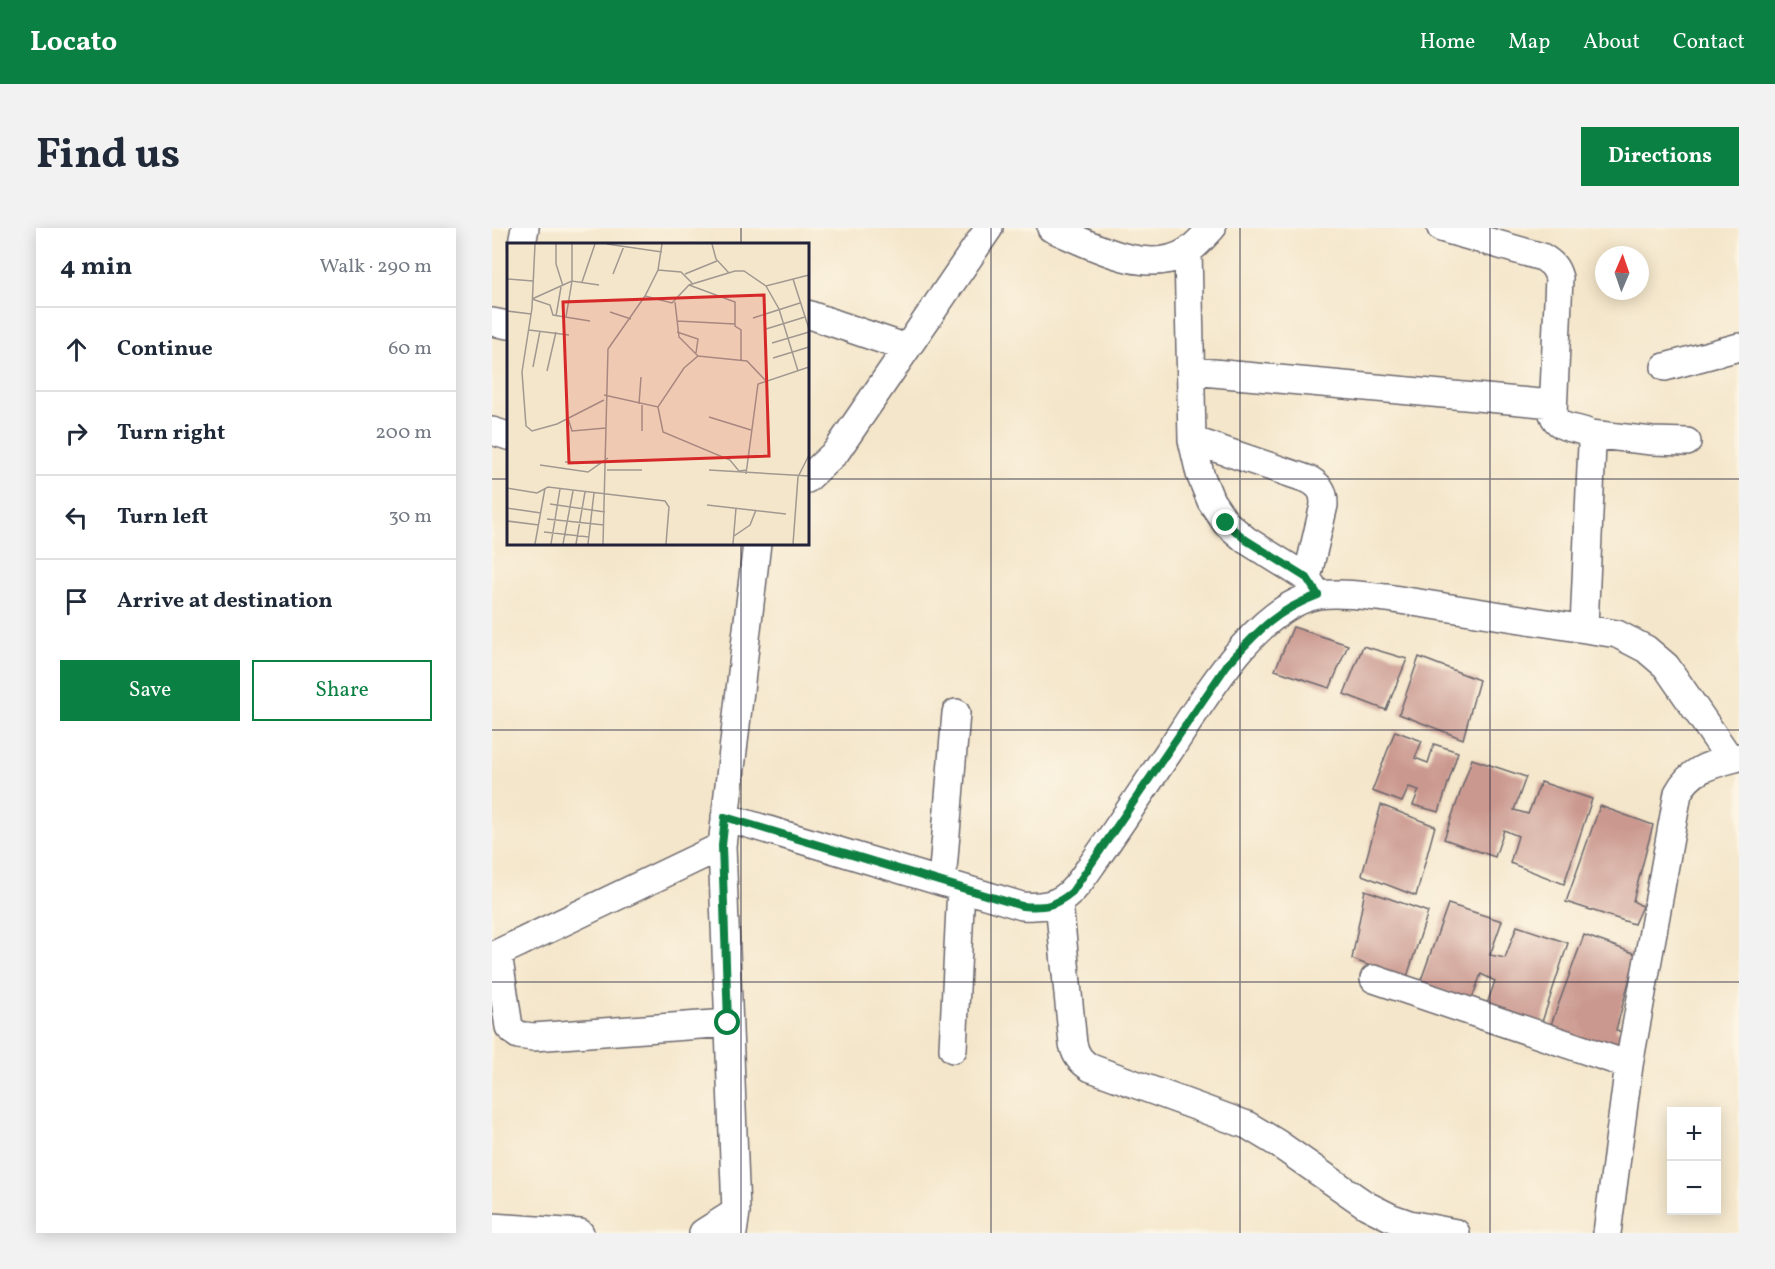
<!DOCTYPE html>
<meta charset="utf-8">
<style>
:root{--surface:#fff;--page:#f2f2f3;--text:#1f2937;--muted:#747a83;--line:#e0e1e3;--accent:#0b8043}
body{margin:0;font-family:Vollkorn,serif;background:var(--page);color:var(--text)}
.controls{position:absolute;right:18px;bottom:18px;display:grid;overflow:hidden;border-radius:0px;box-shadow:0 3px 15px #0003}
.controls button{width:54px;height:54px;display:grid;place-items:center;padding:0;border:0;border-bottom:2px solid var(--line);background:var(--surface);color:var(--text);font:30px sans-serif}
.compass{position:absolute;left:1103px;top:18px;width:54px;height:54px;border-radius:50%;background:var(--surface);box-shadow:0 3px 15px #0003;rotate:2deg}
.stop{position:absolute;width:18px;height:18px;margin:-14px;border:4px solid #0b8043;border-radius:50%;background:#fff}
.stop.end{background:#0b8043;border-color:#fff;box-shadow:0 2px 6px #0008}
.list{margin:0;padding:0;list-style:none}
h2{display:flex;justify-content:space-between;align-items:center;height:78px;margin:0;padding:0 24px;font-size:26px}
h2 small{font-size:20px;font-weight:400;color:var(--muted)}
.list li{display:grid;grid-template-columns:39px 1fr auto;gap:18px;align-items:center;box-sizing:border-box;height:84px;padding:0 24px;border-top:2px solid var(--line)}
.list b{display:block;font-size:22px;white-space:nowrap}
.list em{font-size:20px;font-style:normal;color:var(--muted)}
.actions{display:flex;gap:12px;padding:18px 24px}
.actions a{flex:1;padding:14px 0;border:2px solid var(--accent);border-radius:0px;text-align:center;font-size:21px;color:var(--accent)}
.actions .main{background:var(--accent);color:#fff}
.icon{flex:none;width:33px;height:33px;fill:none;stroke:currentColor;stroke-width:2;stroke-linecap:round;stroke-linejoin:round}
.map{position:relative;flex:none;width:1247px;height:1005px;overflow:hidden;border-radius:0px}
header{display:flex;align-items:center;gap:36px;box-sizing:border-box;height:84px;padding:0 30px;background:var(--accent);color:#fff}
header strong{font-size:28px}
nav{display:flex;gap:33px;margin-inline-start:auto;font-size:21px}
.intro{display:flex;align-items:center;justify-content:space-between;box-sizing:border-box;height:144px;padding:0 36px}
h1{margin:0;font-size:42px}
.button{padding:15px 27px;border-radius:0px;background:var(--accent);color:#fff;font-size:21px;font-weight:700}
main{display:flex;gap:36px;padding:0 36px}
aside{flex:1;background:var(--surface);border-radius:0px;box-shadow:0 3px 15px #0003}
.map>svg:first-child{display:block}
.building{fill:#ca988f}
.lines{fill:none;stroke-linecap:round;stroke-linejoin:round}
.minor-casing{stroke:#6c676d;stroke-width:30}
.minor{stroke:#fff;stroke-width:27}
.route{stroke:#0b8043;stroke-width:8}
.grid{fill:none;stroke:#22223b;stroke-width:1.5;stroke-opacity:0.55}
.inset-road{fill:none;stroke:#a09891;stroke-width:1.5}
.view{fill:#d62828;fill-opacity:0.15;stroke:#d62828;stroke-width:3}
.inset-edge{fill:none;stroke:#22223b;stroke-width:3}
</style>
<header>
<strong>Locato</strong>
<nav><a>Home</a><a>Map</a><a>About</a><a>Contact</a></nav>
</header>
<div class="intro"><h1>Find us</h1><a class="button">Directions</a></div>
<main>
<aside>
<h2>4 min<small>Walk · 290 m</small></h2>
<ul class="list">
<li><svg class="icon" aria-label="ahead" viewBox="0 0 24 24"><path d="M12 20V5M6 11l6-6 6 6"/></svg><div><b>Continue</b></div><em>60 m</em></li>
<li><svg class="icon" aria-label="right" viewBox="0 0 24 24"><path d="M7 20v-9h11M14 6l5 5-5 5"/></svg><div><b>Turn right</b></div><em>200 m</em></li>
<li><svg class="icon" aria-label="left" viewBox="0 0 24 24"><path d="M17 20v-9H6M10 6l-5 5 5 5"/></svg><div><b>Turn left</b></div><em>30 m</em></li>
<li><svg class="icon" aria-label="arrive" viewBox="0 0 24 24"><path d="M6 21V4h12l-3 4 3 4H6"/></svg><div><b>Arrive at destination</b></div></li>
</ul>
<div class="actions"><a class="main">Save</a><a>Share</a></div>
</aside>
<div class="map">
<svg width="1247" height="1005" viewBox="0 0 1247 1005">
<rect width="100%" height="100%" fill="#fcf5e5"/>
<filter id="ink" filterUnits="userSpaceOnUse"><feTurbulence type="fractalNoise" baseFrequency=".0167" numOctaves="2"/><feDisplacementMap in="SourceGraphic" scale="12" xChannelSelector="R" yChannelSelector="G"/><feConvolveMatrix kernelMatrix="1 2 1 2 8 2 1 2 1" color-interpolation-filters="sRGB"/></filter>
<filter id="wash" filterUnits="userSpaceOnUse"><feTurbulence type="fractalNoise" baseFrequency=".008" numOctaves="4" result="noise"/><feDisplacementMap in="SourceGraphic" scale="24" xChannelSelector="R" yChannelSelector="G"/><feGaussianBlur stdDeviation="1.35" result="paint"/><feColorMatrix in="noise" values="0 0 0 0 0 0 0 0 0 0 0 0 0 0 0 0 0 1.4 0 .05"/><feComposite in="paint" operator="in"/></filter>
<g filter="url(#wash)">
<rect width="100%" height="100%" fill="#f4e6ca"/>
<g id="blocks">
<path class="building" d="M801,399L856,417L838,460L783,442Z
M871,418L915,431L894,482L852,466Z
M927,429L987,452L971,511L907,486Z
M903,503L930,513L923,530L936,535L942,516L966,524L947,584L921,577L927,562L917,559L910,574L880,563Z
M980,531L1034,549L1022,582L1036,586L1049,554L1100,571L1072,656L1018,635L1026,608L1012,602L1003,629L952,611Z
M889,577L943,598L924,668L870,647Z
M1108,578L1161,597L1141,673L1150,678L1142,696L1074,674Z
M873,662L936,684L914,752L860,731Z
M956,676L1010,693L998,727L1013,730L1025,698L1076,715L1048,800L994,779L1003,753L989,746L979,773L928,755Z
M1092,707L1144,726L1124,802L1134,806L1126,825L1057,802Z"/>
</g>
</g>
<g filter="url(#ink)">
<use href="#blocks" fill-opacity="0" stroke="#6c676d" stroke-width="1.5"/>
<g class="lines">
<g class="minor-casing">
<path id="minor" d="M559,0C597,16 656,50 696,23C705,17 713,7 720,0
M949,0L1050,29C1060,35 1064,39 1067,50L1061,186C1067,203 1084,198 1098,206L1100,217L1092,399
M30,16L33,0
M696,23L700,212L708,246L719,273L734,295L754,312L815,350L826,367
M315,86L415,120
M0,94L16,97
M1173,139L1247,119
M699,143L1060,176
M0,203L16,208
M1098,206L1160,213L1195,214
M700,212L818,252C829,259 832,264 832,277L815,350
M315,251L344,224L497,0
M233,589L530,678C569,681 578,668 599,638C625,601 650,563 676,525C709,476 764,377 827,367C849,364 873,368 895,370L1125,406L1154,421L1174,438L1238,531
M450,654L464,485
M567,675L581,816C584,828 588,833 599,840L755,897L785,915L874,977L900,990L917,996L964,1005
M6,725L17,799L26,807L41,809L236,795
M0,728L230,618
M882,751L1137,837
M461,821L469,660
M0,999L88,1005
M211,1005L244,984
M241,1005L244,984L230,618L265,315
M1115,1005L1137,837L1186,565C1199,540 1221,536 1247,529"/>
</g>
<use href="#minor" class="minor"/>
</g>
</g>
<g class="lines" filter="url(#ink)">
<path class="route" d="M236,795L230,618L233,589L530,678C553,680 563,678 580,664L735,437C765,404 783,383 826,367L815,350L754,312L734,295"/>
</g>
<path class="grid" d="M249,0V16M499,0V1005M748,0V1005M998,0V1005M0,251H16M315,251H1247M249,315V1005M0,502H1247M0,754H1247"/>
<g transform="translate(15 15)">
<rect width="302" height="302" fill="#f4e6ca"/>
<path class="inset-road" d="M28,1L25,65L15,129L19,183L25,188L50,181L97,157M49,1V21L56,43M100,1L155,9M205,1L209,16L222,30M151,27L174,29L185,40M106,31L117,3M178,31L210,18M0,36L26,38M286,36L302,86M75,39L88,1M182,42L228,59V83L234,87V117M259,43L272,66L291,128M138,53L165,60L182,42L228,28H237L259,43L302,32M25,56L65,38V1M25,56L43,62L46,72L83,78M168,59L172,94L191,113M0,68L24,71M103,69L124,76M49,73L54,44M59,74L65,38L92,42M246,75L293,60M170,78L228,81M259,86L298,74M22,87L62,92M170,89L191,96L189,110M265,100L302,89M266,115L302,104M26,124L33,88M40,128L49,89M97,152L151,164L177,125L191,113L240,118L258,137M132,161L134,134M151,164L156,189L223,217L232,228L240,227M202,174L244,187M61,175L65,188L99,185M135,188V162M58,219L93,220M33,222L81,229L101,215M100,227H135M202,227L302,233M239,231L251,141L302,124M0,245L30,250L41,244L158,258L162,264L159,301M43,261L98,269M200,262L279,271M0,265L34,270M40,276L97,282M0,278L32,282M37,289L82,294M227,293L243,282L249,267M28,301L38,245M44,301L53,246M56,301L66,248M69,301L78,249M81,301L87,250M96,301L101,106L138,53L151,27L155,1M226,301L229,265M286,301L291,234L302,212"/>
<path class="view" d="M257,52L262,213L62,220L56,59Z"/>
<rect width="302" height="302" class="inset-edge"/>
</g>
</svg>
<div class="controls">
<button>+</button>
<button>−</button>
</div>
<svg class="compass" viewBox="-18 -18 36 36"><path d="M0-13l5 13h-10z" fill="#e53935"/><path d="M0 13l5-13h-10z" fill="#747a83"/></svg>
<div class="stop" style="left:236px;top:795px"></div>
<div class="stop end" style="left:734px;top:295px"></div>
</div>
</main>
